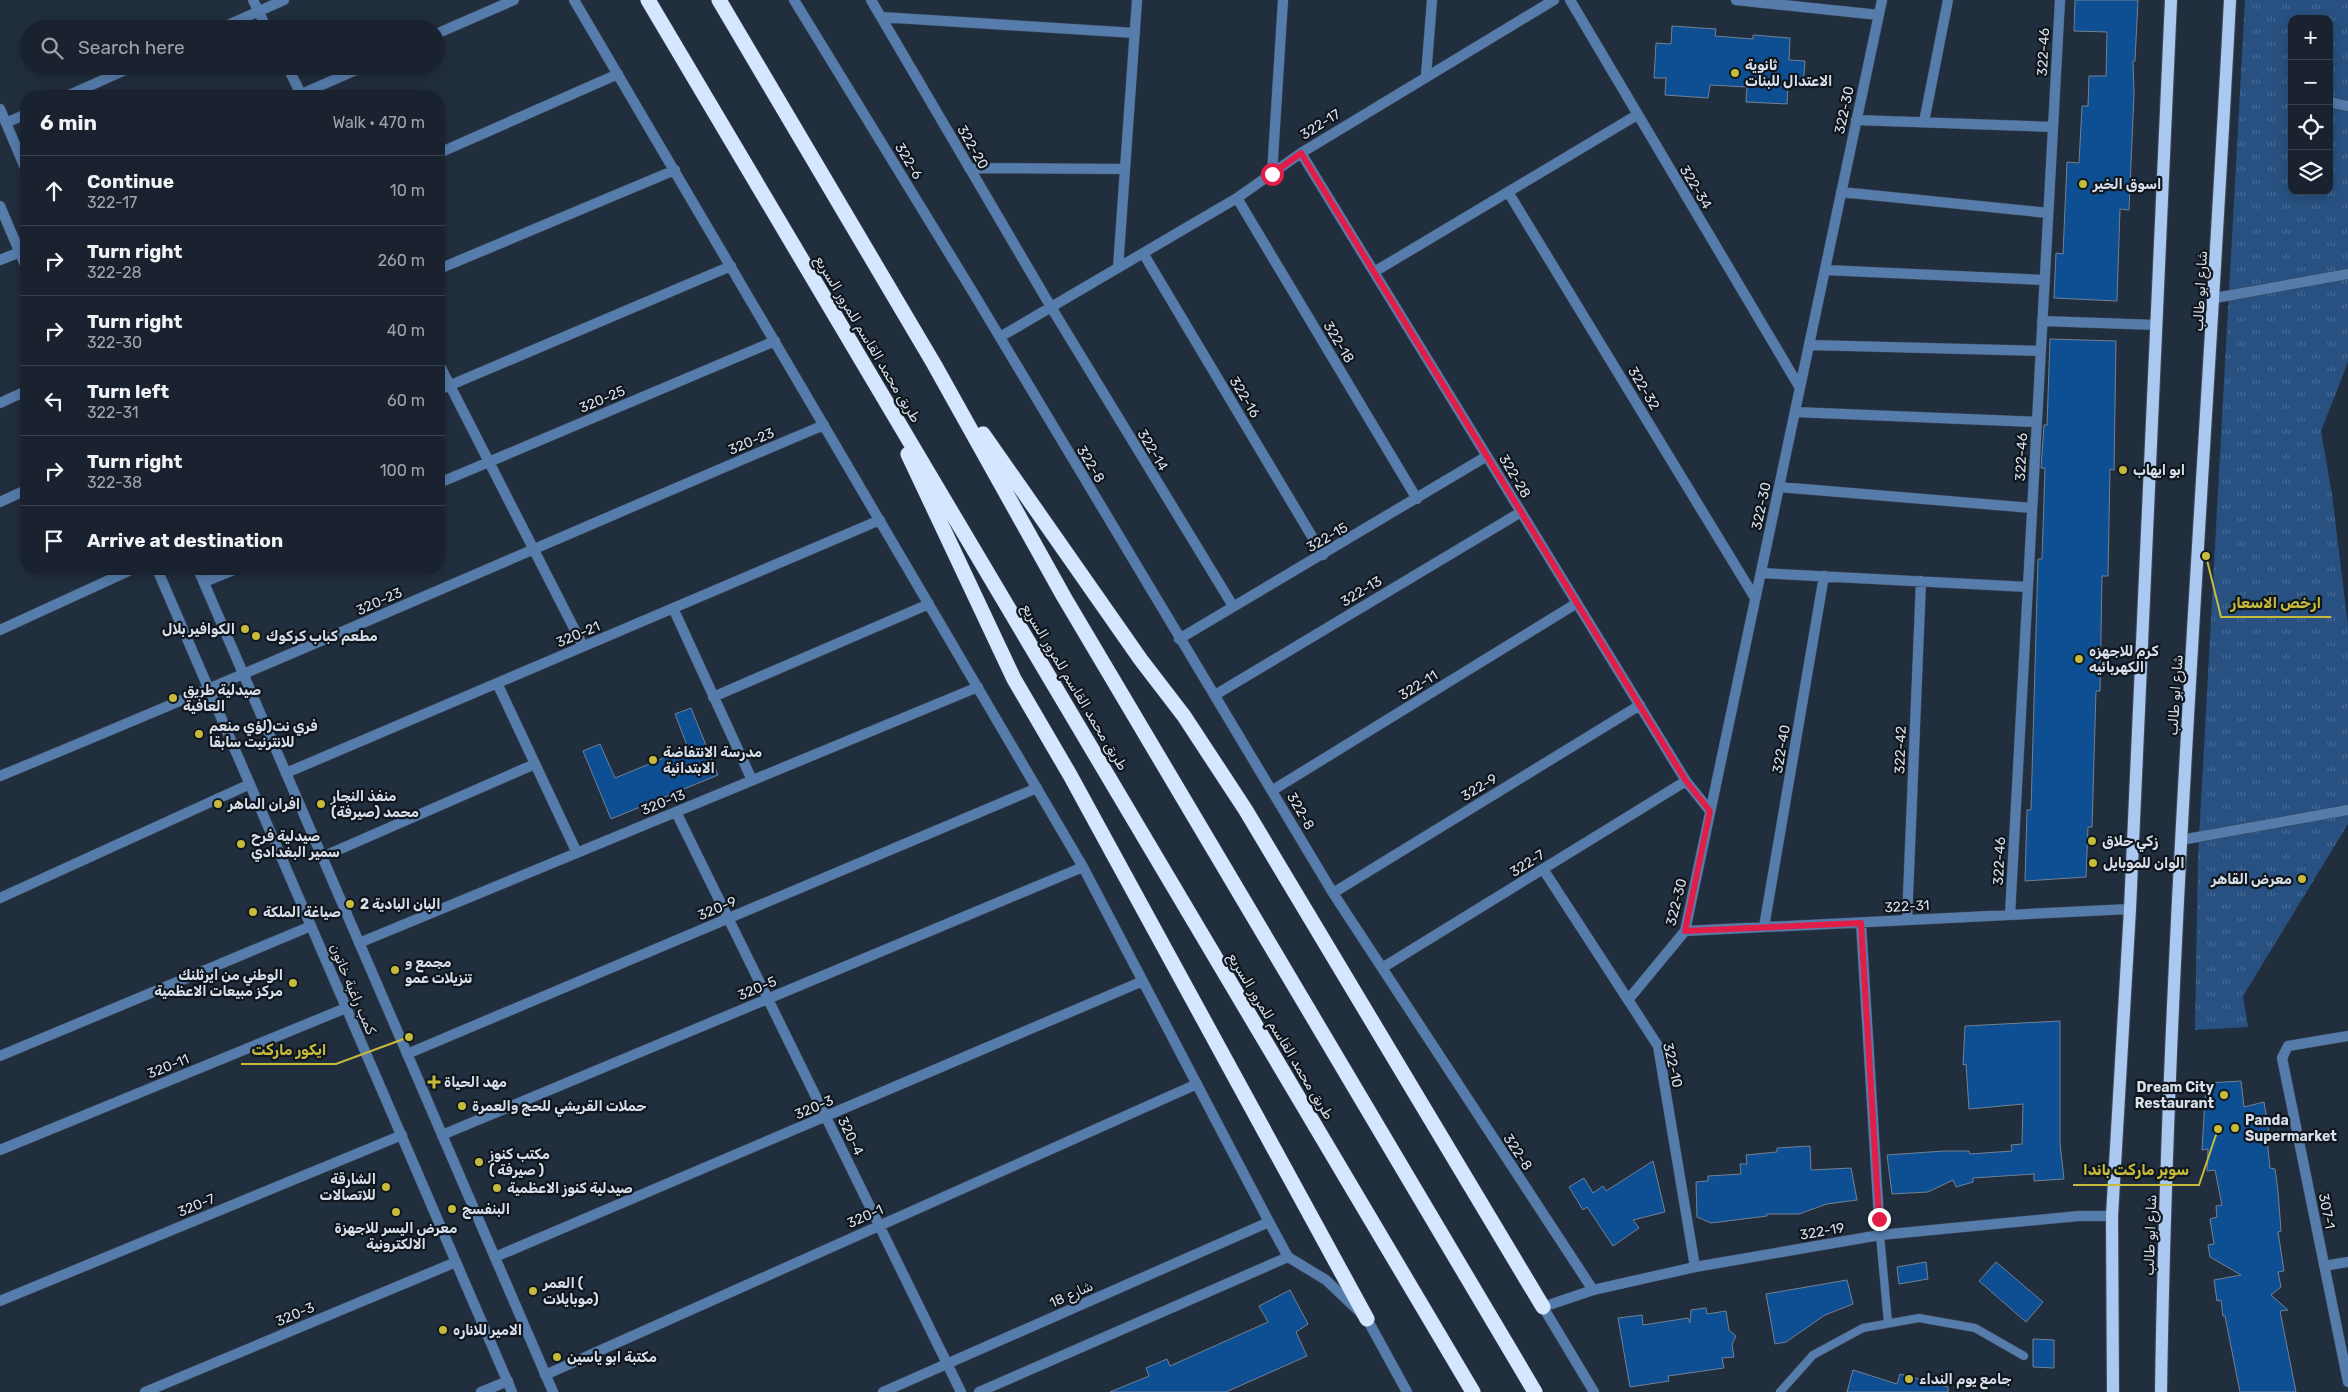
<!DOCTYPE html>
<meta charset="utf-8">
<style>
:root{--surface:#19222e;--page:#262f3a;--text:#f1f3f6;--muted:#9fa4aa;--line:#373f4a}
body{margin:0;font-family:Rubik,Cairo,sans-serif;background:var(--page);color:var(--text)}
.controls{position:absolute;right:15px;top:15px;display:grid;overflow:hidden;border-radius:10px;box-shadow:0 2px 12px #0003}
.controls button{width:45px;height:45px;display:grid;place-items:center;padding:0;border:0;border-bottom:1px solid var(--line);background:var(--surface);color:var(--text);font:25px sans-serif}
.stop{position:absolute;width:15px;height:15px;margin:-11px;border:4px solid #e11d48;border-radius:50%;background:#fff}
.stop.end{background:#e11d48;border-color:#fff;box-shadow:0 1px 5px #0008}
.list{margin:0;padding:0;list-style:none}
h2{display:flex;justify-content:space-between;align-items:center;height:65px;margin:0;padding:0 20px;font-size:21px}
h2 small{font-size:16px;font-weight:400;color:var(--muted)}
.list li{display:grid;grid-template-columns:32px 1fr auto;gap:15px;align-items:center;box-sizing:border-box;height:70px;padding:0 20px;border-top:1px solid var(--line)}
.list b{display:block;font-size:19px;white-space:nowrap}
.list p{margin:0;font-size:16px;white-space:nowrap;color:var(--muted)}
.list em{font-size:16px;font-style:normal;color:var(--muted)}
.icon{flex:none;width:28px;height:28px;fill:none;stroke:currentColor;stroke-width:2;stroke-linecap:round;stroke-linejoin:round}
.map{position:relative;flex:none;width:2348px;height:1392px;overflow:hidden}
.search{position:absolute;background:var(--surface);box-shadow:0 2px 12px #0003;left:20px;top:20px;width:425px;height:55px;display:flex;align-items:center;gap:12px;box-sizing:border-box;padding:0 18px;border-radius:28px;color:var(--muted);font-size:19px}
.panel{position:absolute;background:var(--surface);box-shadow:0 2px 12px #0003;left:20px;top:90px;width:425px;height:485px;border-radius:20px}
.map>svg:first-child{display:block}
.grass{fill:url(#grass-tufts);fill-rule:evenodd}
.building{fill:#0e4f93;stroke:#718194}
.lines{fill:none;stroke-linecap:round;stroke-linejoin:round}
.service-casing{stroke:#3e4a5a;stroke-width:9}
.minor-casing{stroke:#3e4a5a;stroke-width:11}
.tertiary-casing{stroke:#3e4a5a;stroke-width:11}
.primary-casing{stroke:#3e4a5a;stroke-width:14}
.motorway-casing{stroke:#3e4a5a;stroke-width:16}
.service{stroke:#567cab;stroke-width:8}
.minor{stroke:#567cab;stroke-width:10}
.tertiary{stroke:#567cab;stroke-width:10}
.primary{stroke:#abc9f0;stroke-width:12}
.motorway{stroke:#d4e7fe;stroke-width:15}
.route{stroke:#e11d48;stroke-width:6}
.poi-dot{fill:#c7bb3c;stroke:#10161d;stroke-width:2}
.labels{text-anchor:middle;stroke-width:4.5;stroke-linejoin:round;paint-order:stroke}
.street-label{font-size:14px;fill:#d7dfea;stroke:#10161d}
.poi-label{font-size:14px;font-weight:bold;fill:#d7dfea;stroke:#10161d;text-anchor:start}
.leader{fill:none;stroke:#c7bb3c;stroke-width:2}
.callout-dot{fill:#c7bb3c;stroke:#10161d;stroke-width:2}
.callout-label{font-size:15px;text-anchor:middle;font-weight:bold;fill:#c7bb3c;stroke:#10161d;stroke-width:4.5;stroke-linejoin:round;paint-order:stroke}
</style>
<div class="map">
<svg width="2348" height="1392" viewBox="0 0 2348 1392">
<defs>
<pattern id="grass-tufts" width="24" height="20" patternUnits="userSpaceOnUse" patternTransform="scale(1.25)"><rect width="24" height="20" fill="#285181"/><path d="M3 7l-1-3M5 7V3M7 7l1-3M15 17l-1-3M17 17v-4M19 17l1-3" fill="none" stroke="#466a93"/></pattern>
</defs>
<rect width="100%" height="100%" fill="#212e3e"/>
<path class="grass" d="M2245,0H2348V362L2321,431L2332,495L2348,625V824L2243,996L2248,1027L2195,1030L2198,856ZM2292,19H2329V191H2292Z"/>
<path class="building" d="M2075,0H2138L2135,61H2133L2134,94L2129,210L2120,209L2117,301L2054,298L2056,253L2063,254L2067,162L2079,163L2082,106H2088L2089,76H2106L2107,32L2074,31Z
M1672,26L1716,29L1715,36L1753,39V35L1790,38L1789,60L1805,61L1803,86L1788,85L1787,104L1746,102L1747,87L1710,85L1708,98L1665,95L1666,78H1654L1656,43L1671,44Z
M2050,339L2116,341L2114,470L2110,469L2108,576H2102L2100,691H2096L2092,827H2088L2086,877L2025,881L2027,810H2031L2038,559H2042L2045,468H2041L2044,425H2047Z
M691,708L718,775L611,819L583,751L600,744L615,778L688,748L675,714Z
M2060,1021V1144L2064,1179L2034,1181V1174L1973,1178V1182L1956,1187L1953,1180L1928,1192L1892,1194L1887,1155L1944,1151H1969L1970,1154L2012,1151L2011,1145L2022,1144L2023,1104L1969,1109L1966,1064L1963,1065L1965,1026Z
M2241,1081L2244,1107L2264,1102L2270,1139H2267L2270,1168L2275,1169L2278,1191L2281,1231L2278,1232L2284,1271L2278,1272L2281,1287L2271,1295L2288,1310L2280,1311L2296,1392H2240L2225,1316H2223L2221,1300L2217,1301L2214,1280L2241,1275L2210,1257L2208,1245L2214,1244L2210,1219L2217,1217L2216,1206L2222,1205L2215,1170L2207,1171L2208,1149L2202,1150L2206,1083Z
M1810,1146L1811,1170L1851,1168L1857,1200L1827,1204L1799,1214H1767V1216L1711,1223L1697,1217L1696,1182L1708,1181V1176L1741,1174L1740,1164H1747L1746,1155L1777,1152V1148Z
M1653,1161L1665,1212L1633,1220L1639,1228L1613,1246L1587,1207L1583,1210L1569,1187L1584,1178L1593,1193L1603,1186L1606,1191Z
M1926,1262L1928,1279L1899,1284L1897,1267Z
M1996,1262L2043,1302L2026,1322L1979,1281Z
M1847,1280L1853,1304L1825,1315L1786,1342L1775,1344L1766,1294Z
M1290,1290L1308,1324L1296,1332L1307,1356L1226,1392H1110L1149,1376L1146,1368L1167,1359L1170,1366L1268,1322L1259,1306Z
M1706,1308L1707,1314L1726,1311L1729,1330L1736,1336L1732,1344L1734,1357L1722,1358L1724,1368L1668,1376L1669,1381L1630,1387L1618,1318L1642,1315L1643,1325L1688,1318L1690,1323L1691,1310Z
M2033,1339L2054,1340V1368L2033,1367Z
M1853,1370L1897,1384L1900,1374L1948,1387V1392H1847Z"/>
<g class="lines">
<g class="service-casing">
<path id="service" d="M1880,1235L1888,1323
M1780,1392L1813,1355L1863,1328L1919,1318L1975,1328L2024,1356"/>
</g>
<g class="minor-casing">
<path id="minor" d="M253,0L267,29
M574,0L1083,867L1269,1222
M794,0L974,294L1333,893L1593,1290
M871,0L1051,307L1233,606
M1570,0L1800,388
M1736,0L1879,15
M881,17L1135,33
M219,29L284,0
M436,34L514,0
M287,66L302,96
M1426,76L1432,0
M67,96L134,66
M297,96L365,66
M2329,102L2348,106
M1856,120L2053,127
M1924,122L1948,0
M6,123L26,114
M439,153L618,74
M1301,153L1686,781L1710,811
M969,168L1125,169
M1272,174L1283,0
M1508,192L1755,598
M1841,192L2048,213
M1237,198L1417,499
M1143,253L1323,555
M0,260L20,252
M1118,268L1137,0
M439,269L675,170
M1825,270L2044,280
M1374,272L1637,115
M2215,298L2348,274
M2042,321L2157,325
M1000,337L1237,198L1301,153L1554,0
M1809,345L2041,351
M439,364L583,646
M439,390L731,266
M0,403L26,391
M1795,412L2037,422
M439,483L775,341
M1779,487L2032,508
M0,502L26,490
M1761,573L2028,587
M204,582L236,569
M673,608L752,780
M0,630L133,569
M1179,639L1487,456
M497,683L577,853
M1215,695L1521,512
M713,697L929,604
M286,773L880,520
M0,776C276,663 549,541 824,425
M1273,790L1577,603
M676,812L961,1392
M2181,840L2348,810
M322,857L535,764
M1543,869L1658,1046L1695,1267
M1333,893L1640,705
M0,898L250,784
M2010,915L2060,0
M1907,920L1921,581
M1861,923L1880,1235
M1764,927L1824,576
M1685,931L2130,909
M359,943L978,687
M1382,968L1686,781
M1628,1000L1685,931L1882,0
M2348,1036L2288,1046L2282,1058L2348,1382
M407,1054L1037,788
M0,1056L311,926
M442,1135L1083,867
M0,1150L346,1008
M495,1257L1143,981
M2324,1266L2348,1262
M0,1301L402,1135
M545,1375L1197,1084
M145,1392L456,1262
M481,1392L508,1381"/>
</g>
<g class="tertiary-casing">
<path id="tertiary" d="M0,109L26,170
M0,206L26,267
M157,569L512,1392
M198,569L553,1392
M883,1392L1269,1222L1288,1257L1326,1280L1367,1319L1407,1392
M979,1392L1288,1257
M1594,1392L1543,1307L1593,1290L1695,1267L1880,1235L2079,1216H2112"/>
</g>
<g class="primary-casing">
<path id="primary" d="M2113,1392L2112,1216L2130,909L2171,0
M2161,1392C2168,927 2206,464 2230,0"/>
</g>
<g class="motorway-casing">
<path id="motorway" d="M648,0L1473,1392
M719,0L934,364L1064,597L1535,1392
M983,434L1141,660L1184,716L1245,809L1543,1307
M908,454L1014,679L1070,775L1367,1319"/>
</g>
<use href="#service" class="service"/>
<use href="#minor" class="minor"/>
<use href="#tertiary" class="tertiary"/>
<use href="#primary" class="primary"/>
<use href="#motorway" class="motorway"/>
</g>
<g class="lines">
<path class="route" d="M1272,174L1301,153L1686,781L1710,811L1685,931L1861,923L1879,1219"/>
</g>
<g class="poi-dot">
<circle cx="1735" cy="73" r="5"/>
<circle cx="2083" cy="184" r="5"/>
<circle cx="2123" cy="470" r="5"/>
<circle cx="245" cy="629" r="5"/>
<circle cx="256" cy="636" r="5"/>
<circle cx="2079" cy="659" r="5"/>
<circle cx="173" cy="698" r="5"/>
<circle cx="199" cy="734" r="5"/>
<circle cx="653" cy="760" r="5"/>
<circle cx="218" cy="804" r="5"/>
<circle cx="321" cy="804" r="5"/>
<circle cx="2092" cy="841" r="5"/>
<circle cx="241" cy="844" r="5"/>
<circle cx="2093" cy="863" r="5"/>
<circle cx="2302" cy="879" r="5"/>
<circle cx="350" cy="904" r="5"/>
<circle cx="253" cy="912" r="5"/>
<circle cx="395" cy="970" r="5"/>
<circle cx="293" cy="983" r="5"/>
<path d="M431.5 1074.5h5v5h5v5h-5v5h-5v-5h-5v-5h5z"/>
<circle cx="2224" cy="1095" r="5"/>
<circle cx="462" cy="1106" r="5"/>
<circle cx="2235" cy="1128" r="5"/>
<circle cx="479" cy="1162" r="5"/>
<circle cx="386" cy="1187" r="5"/>
<circle cx="497" cy="1188" r="5"/>
<circle cx="452" cy="1209" r="5"/>
<circle cx="396" cy="1212" r="5"/>
<circle cx="533" cy="1291" r="5"/>
<circle cx="443" cy="1330" r="5"/>
<circle cx="557" cy="1357" r="5"/>
<circle cx="1909" cy="1379" r="5"/>
</g>
<g class="labels">
<g class="street-label">
<text transform="translate(2043 52) rotate(-87)" y="5">322-46</text>
<text transform="translate(1844 110) rotate(-78)" y="5">322-30</text>
<text transform="translate(1320 124) rotate(-32)" y="5">322-17</text>
<text transform="translate(973 147) rotate(60)" y="5">322-20</text>
<text transform="translate(909 161) rotate(59)" y="5">322-6</text>
<text transform="translate(1696 187) rotate(59)" y="5">322-34</text>
<text transform="translate(2200 291) rotate(-87)" y="5">شارع ابو طالب</text>
<text transform="translate(868 339) rotate(59)" y="5">طريق محمد القاسم للمرور السريع</text>
<text transform="translate(1339 342) rotate(59)" y="5">322-18</text>
<text transform="translate(1644 388) rotate(59)" y="5">322-32</text>
<text transform="translate(1245 397) rotate(59)" y="5">322-16</text>
<text transform="translate(602 399) rotate(-23)" y="5">320-25</text>
<text transform="translate(751 441) rotate(-23)" y="5">320-23</text>
<text transform="translate(1153 450) rotate(59)" y="5">322-14</text>
<text transform="translate(2021 457) rotate(-87)" y="5">322-46</text>
<text transform="translate(1091 464) rotate(59)" y="5">322-8</text>
<text transform="translate(1515 476) rotate(59)" y="5">322-28</text>
<text transform="translate(1761 506) rotate(-78)" y="5">322-30</text>
<text transform="translate(1327 537) rotate(-30)" y="5">322-15</text>
<text transform="translate(1361 591) rotate(-31)" y="5">322-13</text>
<text transform="translate(379 601) rotate(-24)" y="5">320-23</text>
<text transform="translate(578 634) rotate(-23)" y="5">320-21</text>
<text transform="translate(1418 685) rotate(-32)" y="5">322-11</text>
<text transform="translate(1075 687) rotate(59)" y="5">طريق محمد القاسم للمرور السريع</text>
<text transform="translate(2175 695) rotate(-86)" y="5">شارع ابو طالب</text>
<text transform="translate(1781 749) rotate(-80)" y="5">322-40</text>
<text transform="translate(1900 750) rotate(-88)" y="5">322-42</text>
<text transform="translate(1479 787) rotate(-31)" y="5">322-9</text>
<text transform="translate(663 802) rotate(-22)" y="5">320-13</text>
<text transform="translate(1301 811) rotate(60)" y="5">322-8</text>
<text transform="translate(1999 861) rotate(-87)" y="5">322-46</text>
<text transform="translate(1527 863) rotate(-32)" y="5">322-7</text>
<text transform="translate(1676 902) rotate(-76)" y="5">322-30</text>
<text transform="translate(1907 906) rotate(-3)" y="5">322-31</text>
<text transform="translate(717 908) rotate(-23)" y="5">320-9</text>
<text transform="translate(757 988) rotate(-23)" y="5">320-5</text>
<text transform="translate(353 989) rotate(67)" y="5">كمب راغبة خاتون</text>
<text transform="translate(1281 1036) rotate(59)" y="5">طريق محمد القاسم للمرور السريع</text>
<text transform="translate(1673 1065) rotate(77)" y="5">322-10</text>
<text transform="translate(168 1066) rotate(-22)" y="5">320-11</text>
<text transform="translate(814 1107) rotate(-23)" y="5">320-3</text>
<text transform="translate(851 1136) rotate(64)" y="5">320-4</text>
<text transform="translate(1518 1152) rotate(57)" y="5">322-8</text>
<text transform="translate(196 1205) rotate(-22)" y="5">320-7</text>
<text transform="translate(2327 1211) rotate(79)" y="5">307-1</text>
<text transform="translate(865 1216) rotate(-24)" y="5">320-1</text>
<text transform="translate(1822 1231) rotate(-10)" y="5">322-19</text>
<text transform="translate(2150 1235) rotate(-88)" y="5">شارع ابو طالب</text>
<text transform="translate(1071 1294) rotate(-24)" y="5">شارع 18</text>
<text transform="translate(295 1314) rotate(-23)" y="5">320-3</text>
</g>
<g class="poi-label">
<text x="1745" y="70">ثانوية<tspan x="1745" dy="16">الاعتدال للبنات</tspan></text>
<text x="2093" y="189">اسوق الخير</text>
<text x="2133" y="475">ابو ايهاب</text>
<text x="235" y="634" text-anchor="end">الكوافير بلال</text>
<text x="266" y="641">مطعم كباب كركوك</text>
<text x="2089" y="656">كرم للاجهزه<tspan x="2089" dy="16">الكهربائيه</tspan></text>
<text x="183" y="695">صيدلية طريق<tspan x="183" dy="16">العافية</tspan></text>
<text x="209" y="731">فري نت(لؤي منعم<tspan x="209" dy="16">للانترنيت سابقا</tspan></text>
<text x="663" y="757">مدرسة الانتفاضة<tspan x="663" dy="16">الابتدائية</tspan></text>
<text x="331" y="801">منفذ النجار<tspan x="331" dy="16">محمد (صيرفة)</tspan></text>
<text x="228" y="809">افران الماهر</text>
<text x="251" y="841">صيدلية فرح<tspan x="251" dy="16">سمير البغدادي</tspan></text>
<text x="2102" y="846">زكي حلاق</text>
<text x="2103" y="868">الوان للموبايل</text>
<text x="2292" y="884" text-anchor="end">معرض القاهر</text>
<text x="360" y="909">البان البادية 2</text>
<text x="263" y="917">صياغة الملكة</text>
<text x="405" y="967">مجمع و<tspan x="405" dy="16">تنزيلات عمو</tspan></text>
<text x="283" y="980" text-anchor="end">الوطني من ايرثلنك<tspan x="283" dy="16">مركز مبيعات الاعظمية</tspan></text>
<text x="444" y="1087">مهد الحياة</text>
<text x="2214" y="1092" text-anchor="end">Dream City<tspan x="2214" dy="16">Restaurant</tspan></text>
<text x="472" y="1111">حملات القريشي للحج والعمرة</text>
<text x="2245" y="1125">Panda<tspan x="2245" dy="16">Supermarket</tspan></text>
<text x="489" y="1159">مكتب كنوز<tspan x="489" dy="16">( صيرفة )</tspan></text>
<text x="376" y="1184" text-anchor="end">الشارقة<tspan x="376" dy="16">للاتصالات</tspan></text>
<text x="507" y="1193">صيدلية كنوز الاعظمية</text>
<text x="462" y="1214">البنفسج</text>
<text x="396" y="1233" text-anchor="middle">معرض اليسر للاجهزة<tspan x="396" dy="16">الالكترونية</tspan></text>
<text x="543" y="1288">العمر (<tspan x="543" dy="16">موبايلات)</tspan></text>
<text x="453" y="1335">الامير للاناره</text>
<text x="567" y="1362">مكتبة ابو ياسين</text>
<text x="1919" y="1384">جامع يوم النداء</text>
</g>
</g>
<path class="leader" d="M2206 556L2221 617H2331M409 1037L336 1064H241M2218 1129L2199 1185H2073"/>
<g class="callout-dot">
<circle cx="2206" cy="556" r="5"/>
<circle cx="409" cy="1037" r="5"/>
<circle cx="2218" cy="1129" r="5"/>
</g>
<g class="callout-label">
<text x="2276" y="608">ارخص الاسعار</text>
<text x="289" y="1055">ايكور ماركت</text>
<text x="2136" y="1175">سوبر ماركت باندا</text>
</g>
</svg>
<div class="controls">
<button>+</button>
<button>−</button>
<button><svg class="icon" aria-label="locate" viewBox="0 0 24 24"><circle cx="12" cy="12" r="6"/><path d="M12 2v4M12 18v4M2 12h4M18 12h4"/></svg></button>
<button><svg class="icon" aria-label="layers" viewBox="0 0 24 24"><path d="M12 4l9 5-9 5-9-5zM3 14l9 5 9-5"/></svg></button>
</div>
<div class="stop" style="left:1272px;top:174px"></div>
<div class="stop end" style="left:1879px;top:1219px"></div>
<div class="search"><svg class="icon" aria-label="search" viewBox="0 0 24 24"><circle cx="10" cy="10" r="6"/><path d="M15 15l6 6"/></svg>Search here</div>
<section class="panel">
<h2>6 min<small>Walk · 470 m</small></h2>
<ul class="list">
<li><svg class="icon" aria-label="ahead" viewBox="0 0 24 24"><path d="M12 20V5M6 11l6-6 6 6"/></svg><div><b>Continue</b><p>322-17</p></div><em>10 m</em></li>
<li><svg class="icon" aria-label="right" viewBox="0 0 24 24"><path d="M7 20v-9h11M14 6l5 5-5 5"/></svg><div><b>Turn right</b><p>322-28</p></div><em>260 m</em></li>
<li><svg class="icon" aria-label="right" viewBox="0 0 24 24"><path d="M7 20v-9h11M14 6l5 5-5 5"/></svg><div><b>Turn right</b><p>322-30</p></div><em>40 m</em></li>
<li><svg class="icon" aria-label="left" viewBox="0 0 24 24"><path d="M17 20v-9H6M10 6l-5 5 5 5"/></svg><div><b>Turn left</b><p>322-31</p></div><em>60 m</em></li>
<li><svg class="icon" aria-label="right" viewBox="0 0 24 24"><path d="M7 20v-9h11M14 6l5 5-5 5"/></svg><div><b>Turn right</b><p>322-38</p></div><em>100 m</em></li>
<li><svg class="icon" aria-label="arrive" viewBox="0 0 24 24"><path d="M6 21V4h12l-3 4 3 4H6"/></svg><div><b>Arrive at destination</b></div></li>
</ul>
</section>
</div>
